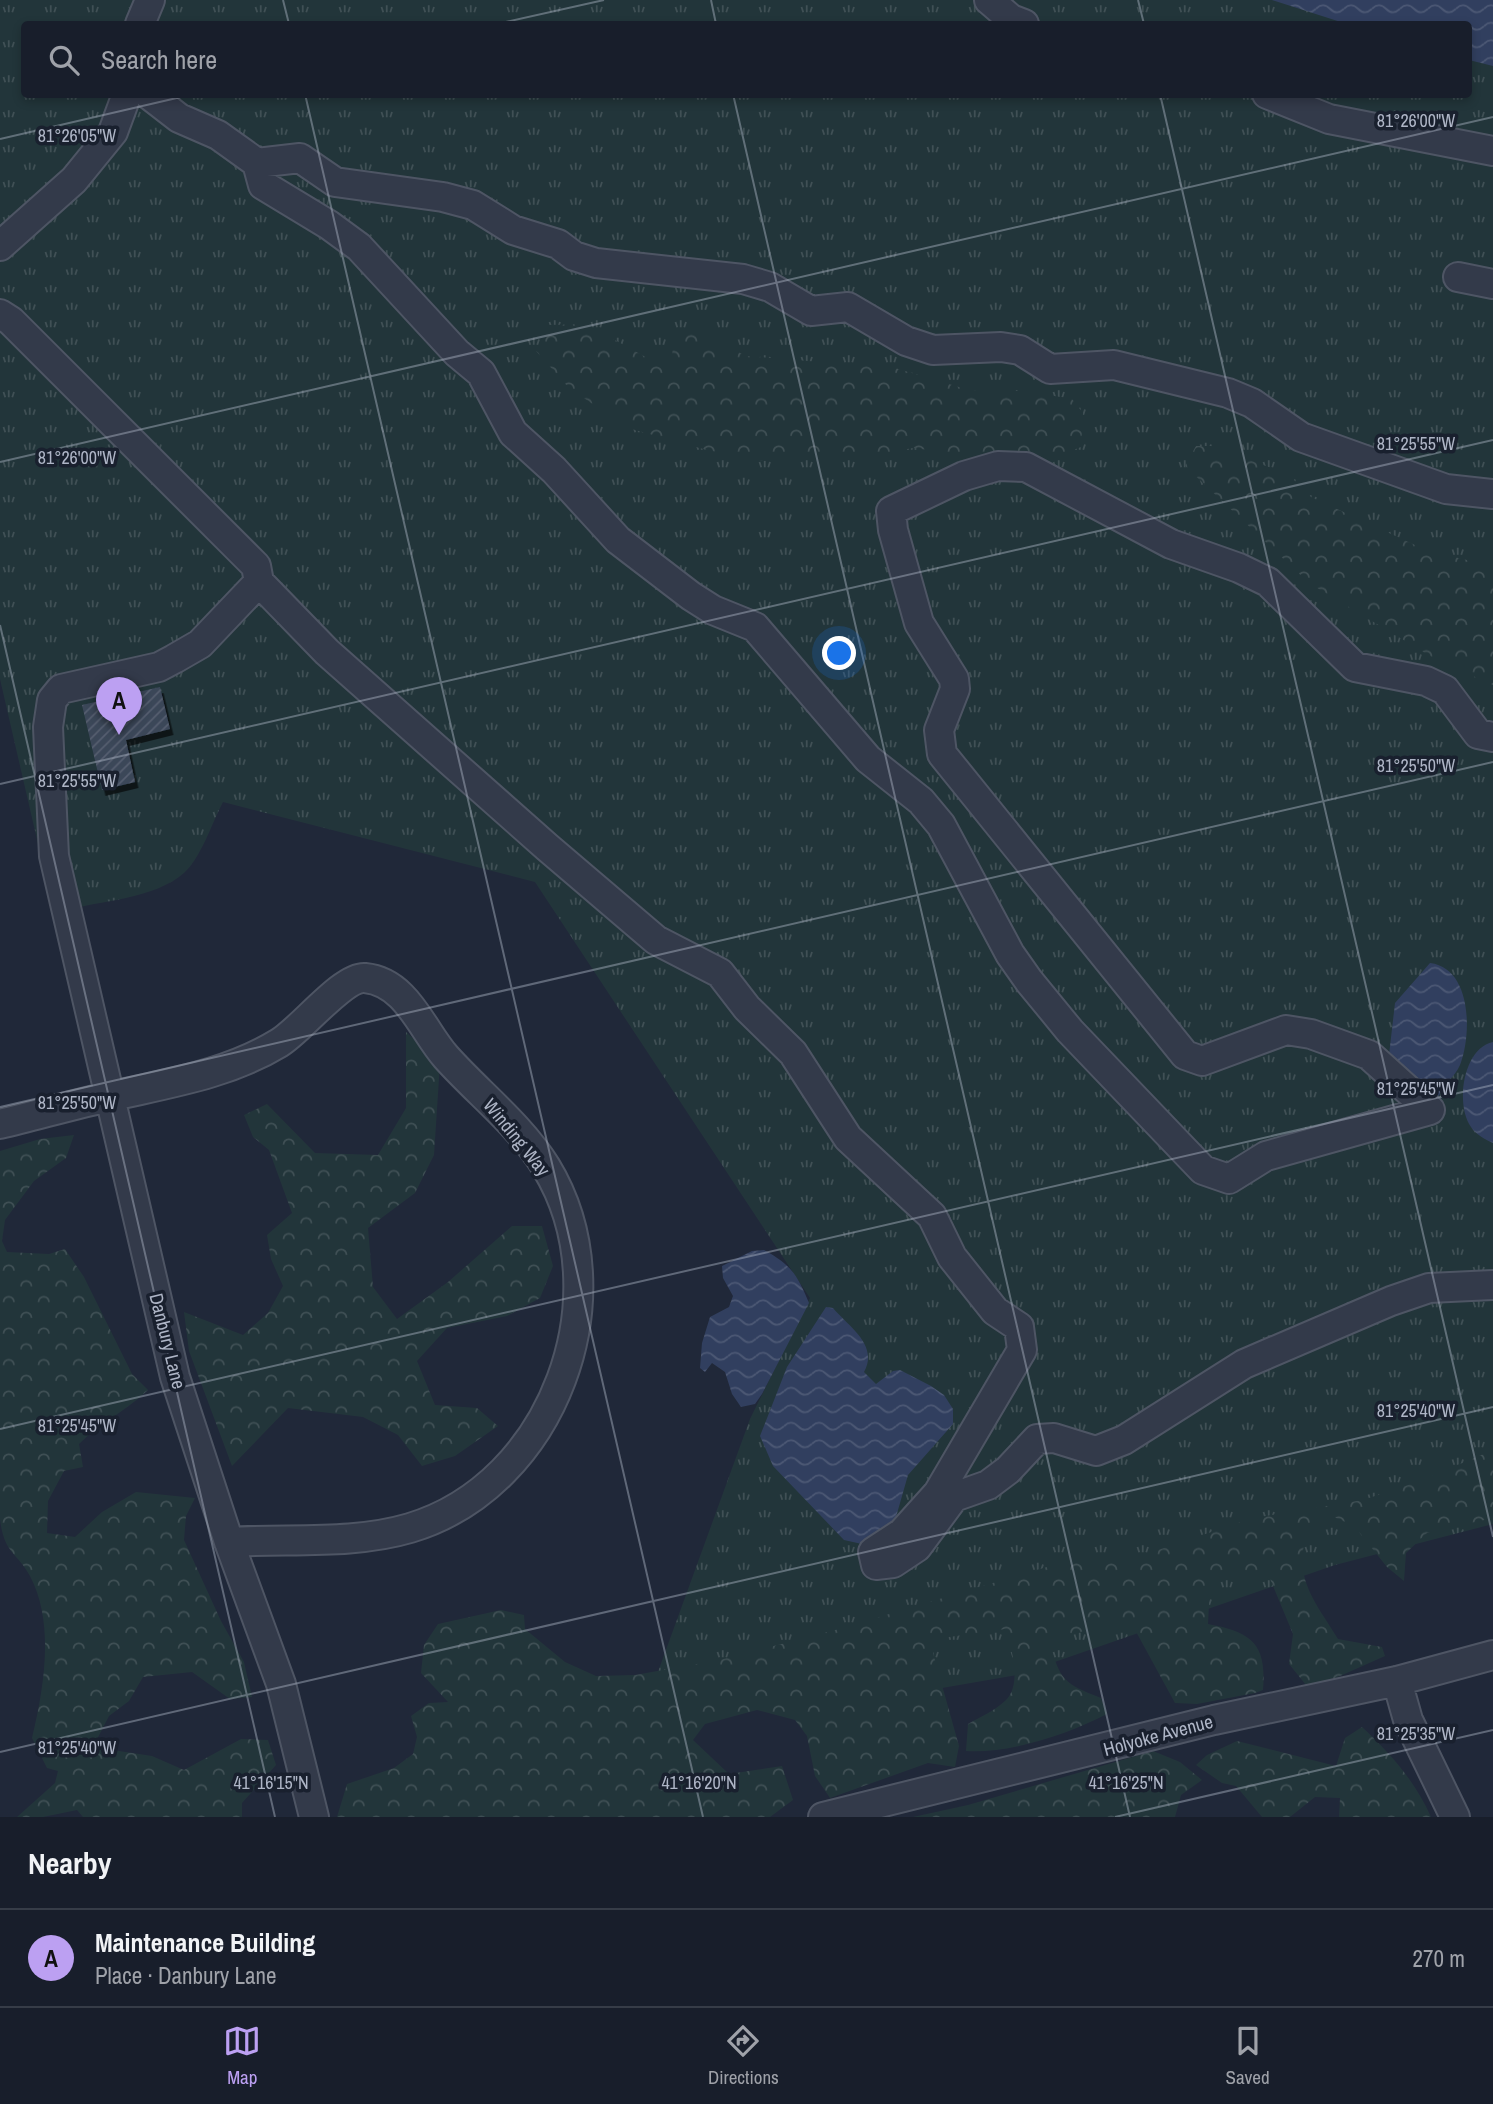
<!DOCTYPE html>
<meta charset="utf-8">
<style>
:root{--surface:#181e2b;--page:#212733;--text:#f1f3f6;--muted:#9fa2a9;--line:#363c47;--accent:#bca0f2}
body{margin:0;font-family:"Archivo Narrow",sans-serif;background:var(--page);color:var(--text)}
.you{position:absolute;left:840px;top:654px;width:24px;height:24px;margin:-18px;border:5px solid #fff;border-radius:50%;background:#1a73e8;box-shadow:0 0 0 10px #1a73e833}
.badge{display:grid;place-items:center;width:46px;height:46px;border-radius:50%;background:var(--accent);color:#111;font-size:23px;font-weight:700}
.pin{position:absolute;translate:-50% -58px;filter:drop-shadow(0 2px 4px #0008)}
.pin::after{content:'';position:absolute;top:37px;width:24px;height:21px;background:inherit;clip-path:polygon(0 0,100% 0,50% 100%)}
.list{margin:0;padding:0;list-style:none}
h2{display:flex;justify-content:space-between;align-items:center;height:91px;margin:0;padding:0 28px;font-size:30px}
h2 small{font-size:23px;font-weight:400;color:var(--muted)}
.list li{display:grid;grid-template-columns:46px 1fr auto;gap:21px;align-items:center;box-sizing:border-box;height:98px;padding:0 28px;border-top:2px solid var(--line)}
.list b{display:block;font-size:26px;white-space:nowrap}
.list p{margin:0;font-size:23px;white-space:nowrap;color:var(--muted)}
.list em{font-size:23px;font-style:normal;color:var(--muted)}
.icon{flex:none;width:38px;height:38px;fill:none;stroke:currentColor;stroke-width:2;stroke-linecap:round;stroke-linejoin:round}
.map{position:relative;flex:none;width:1493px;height:1817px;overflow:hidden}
.search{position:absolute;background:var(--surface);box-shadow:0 4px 10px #0003;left:21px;right:21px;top:21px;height:77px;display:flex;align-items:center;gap:18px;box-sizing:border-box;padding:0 24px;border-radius:7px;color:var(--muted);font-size:26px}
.sheet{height:189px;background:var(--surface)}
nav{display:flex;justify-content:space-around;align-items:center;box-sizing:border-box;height:98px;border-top:2px solid var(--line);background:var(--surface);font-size:19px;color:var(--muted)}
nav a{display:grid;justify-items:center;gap:4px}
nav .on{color:var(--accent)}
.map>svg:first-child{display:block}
.grass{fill:url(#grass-tufts);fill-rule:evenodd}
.forest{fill:url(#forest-crowns)}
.water{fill:url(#water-waves)}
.building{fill:url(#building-hatch);filter:url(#shadow)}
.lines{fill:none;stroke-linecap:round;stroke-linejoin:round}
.minor-casing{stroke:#4e5564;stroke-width:32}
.minor{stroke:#333a4a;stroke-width:28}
.ticks{fill:none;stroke:#aeb5c6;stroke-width:2;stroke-opacity:0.45}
.labels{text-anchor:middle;stroke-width:7;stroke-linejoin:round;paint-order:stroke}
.street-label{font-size:19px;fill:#aeb5c6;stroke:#19202e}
.ticks-label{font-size:18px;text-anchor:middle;fill:#aeb5c6;stroke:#19202e;stroke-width:7;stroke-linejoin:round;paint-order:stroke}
</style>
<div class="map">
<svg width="1493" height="1817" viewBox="0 0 1493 1817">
<defs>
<pattern id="grass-tufts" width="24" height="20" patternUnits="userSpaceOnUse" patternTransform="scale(1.75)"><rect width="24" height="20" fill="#22353a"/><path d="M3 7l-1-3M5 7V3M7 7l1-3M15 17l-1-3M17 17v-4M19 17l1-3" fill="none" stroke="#405055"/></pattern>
<pattern id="forest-crowns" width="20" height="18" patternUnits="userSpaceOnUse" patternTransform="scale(1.75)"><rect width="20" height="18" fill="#22353a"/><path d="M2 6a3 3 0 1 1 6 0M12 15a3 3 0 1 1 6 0" fill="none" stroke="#405055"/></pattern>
<pattern id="water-waves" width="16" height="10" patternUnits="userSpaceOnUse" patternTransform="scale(1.75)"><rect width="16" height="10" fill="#313f5f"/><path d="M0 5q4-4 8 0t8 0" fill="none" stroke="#4c5874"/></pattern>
<pattern id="building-hatch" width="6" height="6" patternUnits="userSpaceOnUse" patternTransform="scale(1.75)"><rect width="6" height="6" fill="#3b4659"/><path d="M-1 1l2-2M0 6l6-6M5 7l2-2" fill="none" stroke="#555e6f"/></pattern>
<filter id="shadow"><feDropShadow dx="3.5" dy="6" stdDeviation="0" flood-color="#0009"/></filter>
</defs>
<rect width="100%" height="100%" fill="#202839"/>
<path class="grass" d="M0,0H1493V1524L1335,1565L1017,1675L815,1710L655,1680L750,1419L810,1298L535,882L223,802C213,821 206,843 194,861C173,895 115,899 80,907L64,844L39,848L0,679ZM24,24H1468V94H24Z"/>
<path class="forest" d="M586,324L651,360L672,364L673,333L698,331L746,356L895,368L969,390L1025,391L1072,399L1083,413L1081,447L1053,458L968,455L913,448L855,458L761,461L707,450L628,428L569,388L536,351L548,325Z
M1196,446H1211L1288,474L1311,497L1428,551L1493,566V685L1435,659L1309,583L1185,466Z
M406,1032L440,1063L434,1155L415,1193L368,1228L373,1287L397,1319L448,1282L512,1226H542L553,1266L540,1298L507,1316L447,1328L417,1361L435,1405L477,1408L498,1426L455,1456L422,1466L398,1435L363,1417L288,1408L232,1466L189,1351L184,1312L243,1335L268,1313L283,1286L271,1259L267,1235L292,1213L269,1150L253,1137L244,1115L267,1104L315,1153L378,1155L406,1108Z
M74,1135L66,1158L34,1181L5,1220L2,1241L7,1252L49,1254L65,1249L84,1277L132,1374L148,1390C126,1411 100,1423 79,1444L83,1467L64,1471L48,1501L47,1533L75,1537L102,1512L136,1492L195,1498L186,1516L184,1540L221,1621L244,1662L252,1697L230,1699L192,1672L143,1677L129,1701L109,1716L93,1747L152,1756L184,1770L241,1739L268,1740L276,1765L242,1803V1817H83L77,1810L43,1817H17L55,1783L58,1771L47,1768L32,1738C44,1688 55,1623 30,1576C17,1552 4,1554 0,1519V1151L40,1139Z
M1493,1450V1518L1427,1533L1406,1553L1404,1581L1387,1567L1354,1526L1332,1516L1310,1526C1290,1575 1313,1598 1338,1639L1382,1647L1385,1656L1322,1684L1306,1685L1289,1664L1293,1634L1266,1569L1210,1584L1208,1624C1251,1632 1267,1643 1263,1690L1255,1693L1197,1704L1175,1703L1128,1617L1049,1642C1061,1681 1063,1683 1101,1698L1107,1714C1069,1734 1009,1754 966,1751L968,1724C980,1717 996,1710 1006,1700C1022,1684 1012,1648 1005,1629L949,1637L933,1653L959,1746L955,1767L928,1763L830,1798L815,1776L807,1736L795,1720L757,1710L705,1724L693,1740L729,1774L782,1766L793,1800L770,1817H337L347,1784L394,1768L413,1754L417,1737L411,1716L429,1703L448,1702L421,1673L424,1645L438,1624L501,1610L524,1615L525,1629L565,1662L596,1676L635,1675L719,1660L839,1629L1067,1561L1146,1554L1253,1518L1363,1500L1420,1481Z
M1362,1727C1391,1754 1415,1781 1431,1817H1339L1340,1798L1315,1797L1290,1817H1262L1236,1786L1222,1783L1196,1765L1207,1755L1237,1741L1336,1766L1345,1738Z
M1153,1751L1180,1762L1202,1780L1181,1795L1175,1817H913L968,1805Z"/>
<path class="water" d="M1272,0H1493V66L1469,60L1468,24H1347Z
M1430,963C1472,968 1472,1035 1460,1065C1455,1077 1443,1084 1439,1096L1432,1095L1389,1055L1395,1003Z
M1493,1042V1143C1486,1140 1475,1134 1471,1127C1455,1105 1463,1048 1493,1042Z
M764,1250C791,1265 797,1274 809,1303L762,1394L755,1404L741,1407L732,1394L725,1372L712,1363L705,1372L700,1368L702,1343L710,1317L729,1307L733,1296L723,1278L722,1266L752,1251Z
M826,1307L833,1308C849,1327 879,1345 864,1372L876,1384L893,1371L900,1370L931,1386L944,1395L953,1409V1424L908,1475L892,1531L878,1542L862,1544L844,1540L773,1466L760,1436L787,1367Z"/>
<path class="building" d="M160,687L170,729L126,740L135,782L102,790L82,705Z"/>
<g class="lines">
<g class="minor-casing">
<path id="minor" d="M989,0L1011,19L1024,24
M140,24L150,0
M148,94L179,118L218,135L257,163L300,158L335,182L443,197L473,205L513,230L558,244L574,256L596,263L743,279L770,287L811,311L848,307L906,341L933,350L1001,347L1020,350L1050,369L1114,365L1228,393L1252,403L1301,437L1446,489L1493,494
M1267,94L1329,119L1493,151
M257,163L263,185L329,225L359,247L457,353L481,373L513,433L554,470L618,540L691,596L713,610L755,627L868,759L921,801L941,825L1010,954L1029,981L1070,1031L1203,1170L1229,1179L1266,1156L1430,1110L1369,1055L1311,1034L1286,1030L1202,1061L1185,1055L942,754L939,730L955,689L954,679L919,623L893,530L891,511L964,476L998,466L1026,467L1171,544L1239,568L1268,582L1355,667L1426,681L1445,690L1478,734L1493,737
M0,246L74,180L113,132L127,94
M1458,277L1493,284
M0,314L11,321L256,566L259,582L200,644L174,659L159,667L61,689L52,700L48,727L54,856L175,1377L229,1542L281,1684L314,1817
M259,582L327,652L547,847L656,940L720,973L747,1008L793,1053L848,1138L932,1216L952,1257L995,1311L1019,1327L1022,1350L938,1493L902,1533L873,1552L876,1565L893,1563L917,1547L954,1497L988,1485L1008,1470L1037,1439L1054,1438L1096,1451L1124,1440L1244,1364L1391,1301L1429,1288L1493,1285
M0,1124C38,1115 75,1104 113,1096C170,1083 228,1074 279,1043C301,1030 343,976 365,978C407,982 422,1030 446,1057C478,1093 520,1125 546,1167C624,1295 554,1485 410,1528C353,1545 288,1538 229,1542
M1397,1681L1408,1720L1455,1817
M823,1817L1214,1720L1397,1681L1493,1655"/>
</g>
<use href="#minor" class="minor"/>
</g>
<path class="ticks" d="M283,0L289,24M711,0L716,24M1138,0L1144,24M497,24L604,0M305,94L703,1817M733,94L1130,1817M1160,94L1493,1537M0,139L194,94M0,462L1493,117M0,625L275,1817M0,784L1493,440M0,1107L1493,762M0,1429L1493,1085M0,1752L1493,1407M1115,1817L1493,1730"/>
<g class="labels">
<g class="street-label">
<text transform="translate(517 1137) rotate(51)" y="7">Winding Way</text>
<text transform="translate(168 1341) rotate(76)" y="7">Danbury Lane</text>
<text transform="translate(1158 1735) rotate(-15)" y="7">Holyoke Avenue</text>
</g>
</g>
<g class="ticks-label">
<text x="1416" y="127">81°26'00"W</text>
<text x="77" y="142">81°26'05"W</text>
<text x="1416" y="450">81°25'55"W</text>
<text x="77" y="464">81°26'00"W</text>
<text x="1416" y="772">81°25'50"W</text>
<text x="77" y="787">81°25'55"W</text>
<text x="1416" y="1095">81°25'45"W</text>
<text x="77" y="1109">81°25'50"W</text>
<text x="1416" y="1417">81°25'40"W</text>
<text x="77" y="1432">81°25'45"W</text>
<text x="1416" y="1740">81°25'35"W</text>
<text x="77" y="1754">81°25'40"W</text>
<text x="271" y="1789">41°16'15"N</text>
<text x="699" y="1789">41°16'20"N</text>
<text x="1126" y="1789">41°16'25"N</text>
</g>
</svg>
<div class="you"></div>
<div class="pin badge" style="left:119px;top:735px">A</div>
<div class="search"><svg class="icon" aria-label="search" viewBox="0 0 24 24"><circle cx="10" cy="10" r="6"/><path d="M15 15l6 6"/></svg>Search here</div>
</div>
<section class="sheet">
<h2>Nearby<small></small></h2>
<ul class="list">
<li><span class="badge">A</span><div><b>Maintenance Building</b><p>Place · Danbury Lane</p></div><em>270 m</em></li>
</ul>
</section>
<nav>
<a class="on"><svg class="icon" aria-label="map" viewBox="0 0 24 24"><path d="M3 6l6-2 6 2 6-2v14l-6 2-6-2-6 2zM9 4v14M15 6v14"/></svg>Map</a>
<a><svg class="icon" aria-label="directions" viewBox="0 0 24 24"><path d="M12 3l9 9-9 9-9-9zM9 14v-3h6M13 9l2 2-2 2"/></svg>Directions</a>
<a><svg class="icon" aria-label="saved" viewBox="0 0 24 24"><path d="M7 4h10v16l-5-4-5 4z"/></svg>Saved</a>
</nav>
